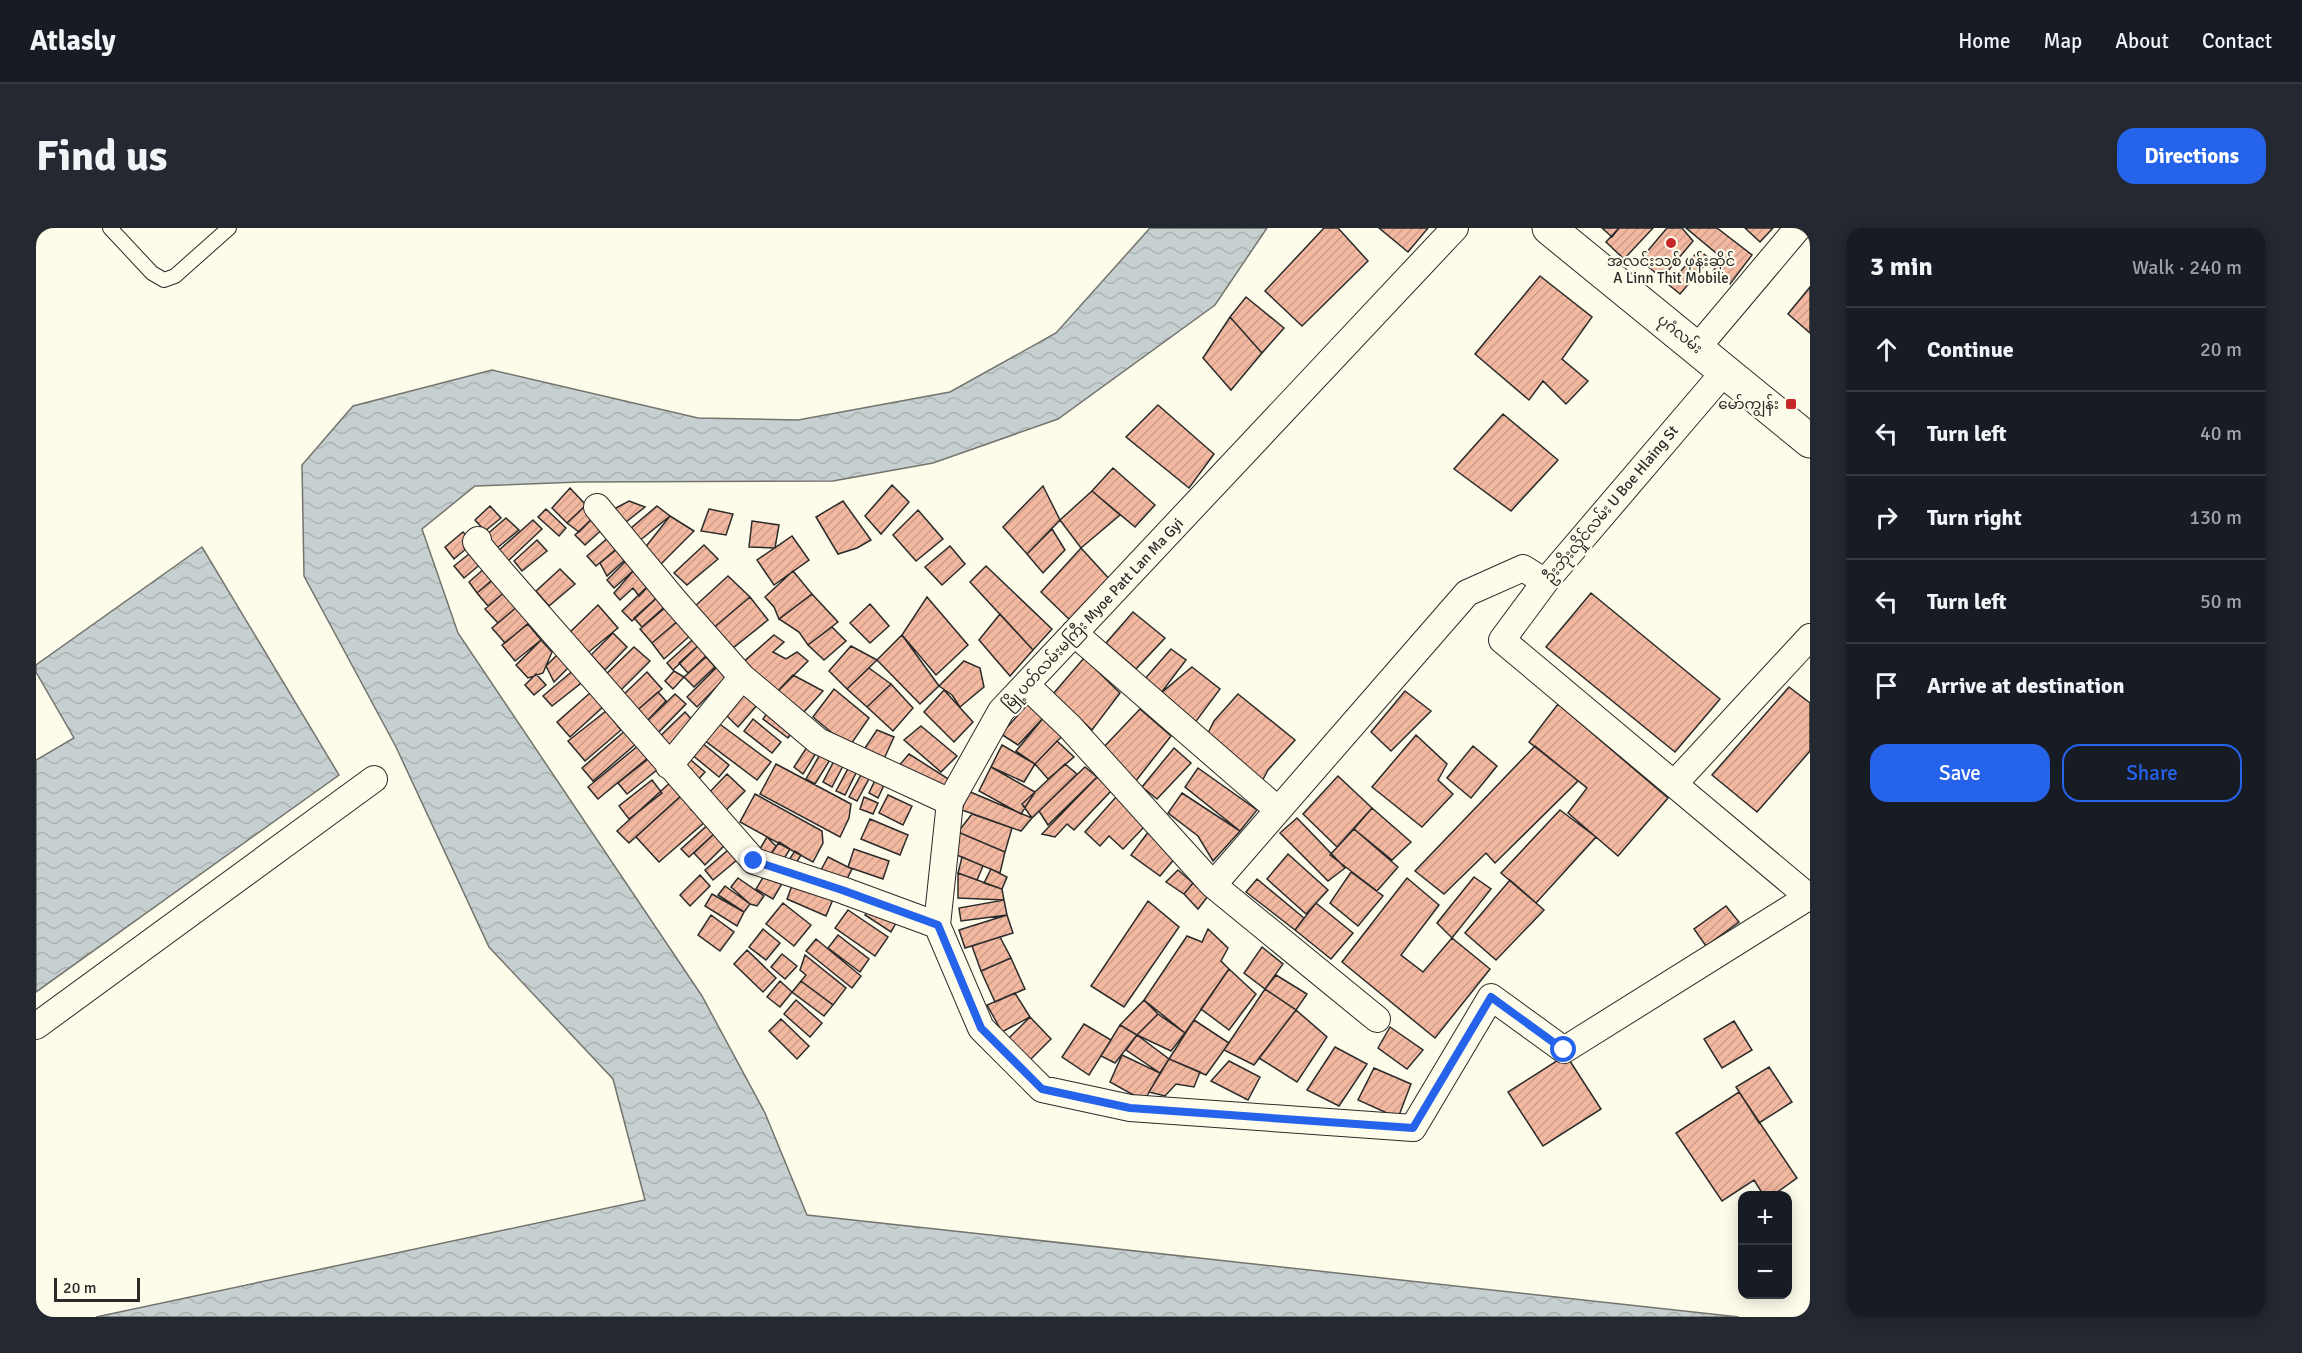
<!DOCTYPE html>
<meta charset="utf-8">
<style>
:root{--surface:#171b24;--page:#242831;--text:#f1f3f6;--muted:#9ea1a6;--line:#363941;--accent:#2563eb}
body{margin:0;font-family:Signika,"Noto Sans Myanmar",sans-serif;background:var(--page);color:var(--text)}
.controls{position:absolute;right:18px;bottom:18px;display:grid;overflow:hidden;border-radius:12px;box-shadow:0 3px 15px #0003}
.controls button{width:54px;height:54px;display:grid;place-items:center;padding:0;border:0;border-bottom:2px solid var(--line);background:var(--surface);color:var(--text);font:30px sans-serif}
.scale{position:absolute;left:18px;bottom:15px;width:86px;box-sizing:border-box;padding-left:6px;border:3px solid #2b2b2b;border-top:0;font-size:16px;line-height:21px;white-space:nowrap;color:#2b2b2b;-webkit-text-stroke:4px #fdfbea;paint-order:stroke}
.stop{position:absolute;width:18px;height:18px;margin:-14px;border:4px solid #2563eb;border-radius:50%;background:#fff}
.stop.end{background:#2563eb;border-color:#fff;box-shadow:0 2px 6px #0008}
.list{margin:0;padding:0;list-style:none}
h2{display:flex;justify-content:space-between;align-items:center;height:78px;margin:0;padding:0 24px;font-size:26px}
h2 small{font-size:20px;font-weight:400;color:var(--muted)}
.list li{display:grid;grid-template-columns:39px 1fr auto;gap:18px;align-items:center;box-sizing:border-box;height:84px;padding:0 24px;border-top:2px solid var(--line)}
.list b{display:block;font-size:22px;white-space:nowrap}
.list em{font-size:20px;font-style:normal;color:var(--muted)}
.actions{display:flex;gap:12px;padding:18px 24px}
.actions a{flex:1;padding:14px 0;border:2px solid var(--accent);border-radius:18px;text-align:center;font-size:21px;color:var(--accent)}
.actions .main{background:var(--accent);color:#fff}
.icon{flex:none;width:33px;height:33px;fill:none;stroke:currentColor;stroke-width:2;stroke-linecap:round;stroke-linejoin:round}
.map{position:relative;flex:none;width:1774px;height:1089px;overflow:hidden;border-radius:18px}
header{display:flex;align-items:center;gap:36px;box-sizing:border-box;height:84px;padding:0 30px;background:var(--surface);border-bottom:2px solid var(--line)}
header strong{font-size:28px}
nav{display:flex;gap:33px;margin-inline-start:auto;font-size:21px}
.intro{display:flex;align-items:center;justify-content:space-between;box-sizing:border-box;height:144px;padding:0 36px}
h1{margin:0;font-size:42px}
.button{padding:15px 27px;border-radius:18px;background:var(--accent);color:#fff;font-size:21px;font-weight:700}
main{display:flex;gap:36px;padding:0 36px}
aside{flex:1;background:var(--surface);border-radius:18px;box-shadow:0 3px 15px #0003}
.map>svg:first-child{display:block}
.water{fill:url(#water-waves);stroke:#74746e;stroke-width:1.5}
.building{fill:url(#building-hatch);stroke:#2b2b2b;stroke-width:1.5}
.lines{fill:none;stroke-linecap:round;stroke-linejoin:round}
.service-casing{stroke:#2b2b2b;stroke-width:16}
.minor-casing{stroke:#2b2b2b;stroke-width:28}
.primary-casing{stroke:#2b2b2b;stroke-width:35}
.service{stroke:#fdfbea;stroke-width:14}
.minor{stroke:#fdfbea;stroke-width:26}
.primary{stroke:#fdfbea;stroke-width:33}
.route{stroke:#2563eb;stroke-width:8}
.poi-dot{fill:#c62828;stroke:#fdfbea;stroke-width:2}
.labels{text-anchor:middle;stroke-width:4.5;stroke-linejoin:round;paint-order:stroke}
.poi-label{font-size:15px;fill:#2b2b2b;stroke:#fdfbea}
.street-label{font-size:15px;fill:#2b2b2b;stroke:#fdfbea}
</style>
<header>
<strong>Atlasly</strong>
<nav><a>Home</a><a>Map</a><a>About</a><a>Contact</a></nav>
</header>
<div class="intro"><h1>Find us</h1><a class="button">Directions</a></div>
<main>
<div class="map">
<svg width="1774" height="1089" viewBox="0 0 1774 1089">
<defs>
<pattern id="water-waves" width="16" height="10" patternUnits="userSpaceOnUse" patternTransform="scale(1.5)"><rect width="16" height="10" fill="#c7d0d0"/><path d="M0 5q4-4 8 0t8 0" fill="none" stroke="#abb3b3"/></pattern>
<pattern id="building-hatch" width="6" height="6" patternUnits="userSpaceOnUse" patternTransform="scale(1.5)"><rect width="6" height="6" fill="#f2b8a0"/><path d="M-1 1l2-2M0 6l6-6M5 7l2-2" fill="none" stroke="#d09e8a"/></pattern>
</defs>
<rect width="100%" height="100%" fill="#fdfbea"/>
<path class="water" d="M1114,0H1231L1179,77L1022,191L897,235L797,253L543,254L439,258L386,301L422,405L666,768L729,885L771,987L1703,1089H60L609,972L577,851L453,719L360,519L268,348L266,237L317,178L456,142L662,190L762,192L914,164L1020,105Z
M166,319L303,547L0,764V532L38,510L0,444V437Z"/>
<path class="building" d="M1288,0H1302L1332,33L1266,98L1229,63Z
M1343,0H1392L1372,24Z
M1566,0H1583L1576,9Z
M1583,0H1617L1588,31L1570,14Z
M1631,0H1646L1657,13L1626,50L1604,32Z
M1650,0H1681L1716,27L1694,56L1677,43L1686,30Z
M1709,0H1737L1724,14Z
M1663,22L1674,31L1644,66L1633,57Z
M1504,48L1556,89L1526,131L1552,153L1530,176L1507,153L1493,172L1439,126Z
M1774,59V105L1752,86Z
M1210,69L1248,100L1226,125L1194,89Z
M1194,89L1226,125L1195,162L1167,130Z
M1122,177L1178,226L1153,260L1090,209Z
M1467,186L1522,232L1475,283L1418,241Z
M1077,240L1119,277L1099,299L1056,263Z
M856,257L873,274L845,306L829,288Z
M1007,258L1024,292L991,326L967,299Z
M534,260L550,277L531,295L516,280Z
M1056,263L1084,287L1045,320L1024,292Z
M593,273L609,279L590,294L578,281Z
M807,273L835,312L821,320L802,326L780,289Z
M550,277L560,287L543,304L531,295Z
M454,278L465,290L449,303L439,292Z
M621,278L634,288L602,314L594,301Z
M510,281L530,300L523,308L502,289Z
M673,281L697,286L690,307L665,303Z
M882,282L907,311L880,333L857,307Z
M560,287L570,298L549,317L539,307Z
M634,288L658,303L624,337L608,321Z
M470,290L483,302L461,320L449,308Z
M497,292L506,301L471,334L462,323Z
M716,293L743,297L739,320L713,319Z
M1016,301L1029,322L1007,345L991,326Z
M427,304L437,315L418,331L409,319Z
M756,308L773,332L738,357L721,332Z
M573,309L583,319L560,338L551,328Z
M501,312L511,323L486,343L478,333Z
M668,317L682,331L651,357L638,345Z
M914,318L929,336L906,357L889,339Z
M1045,320L1077,355L1038,396L1005,364Z
M438,322L447,334L428,350L418,338Z
M580,322L590,331L571,348L564,335Z
M596,327L607,334L578,360L571,352Z
M950,338L1016,401L997,422L934,354Z
M449,340L458,351L441,365L433,354Z
M524,341L539,356L513,378L500,363Z
M599,341L615,355L603,368L597,360L584,372L578,365Z
M757,343L776,366L743,391L738,379L729,369Z
M463,346L475,359L452,378L441,365Z
M692,348L714,369L676,401L658,379Z
M615,355L626,365L596,393L586,383Z
M470,363L483,377L462,395L449,381Z
M626,365L634,374L606,399L598,390Z
M1555,365L1684,471L1639,524L1510,419Z
M776,366L802,394L772,417L763,404L743,391Z
M714,369L732,392L697,420L676,401Z
M891,369L932,417L900,447L866,407Z
M637,373L649,387L616,415L604,401Z
M834,376L853,398L834,415L814,395Z
M483,377L496,392L469,415L456,400Z
M562,377L582,400L549,427L531,407Z
M1097,384L1129,410L1100,441L1070,415Z
M964,386L997,422L974,448L943,412Z
M644,391L657,405L628,431L616,415Z
M492,396L505,412L479,433L466,417Z
M796,399L810,413L788,432L772,417Z
M577,405L591,419L569,442L555,427Z
M663,406V417L637,442L631,435Z
M738,407L748,414L737,424L750,431L761,424L772,433L740,465L705,436Z
M866,407L903,458L884,476L841,432Z
M505,412L516,424L507,445L492,450L480,437Z
M663,417L672,426L652,445L643,435Z
M815,418L841,432L811,461L793,443Z
M598,419L614,433L581,466L566,450Z
M1135,421L1150,432L1125,465L1107,453Z
M522,426L534,438L518,454L510,438Z
M670,429L679,439L658,459L648,449Z
M1048,430L1084,465L1056,502L1017,466Z
M928,433L944,440L948,459L924,479L916,467L903,458Z
M684,436L694,445L661,479L651,469Z
M1156,439L1184,461L1158,496L1125,465Z
M540,440L549,452L516,478L507,468Z
M833,440L855,456L831,479L811,461Z
M638,443L648,449L637,461L629,453Z
M611,444L626,461L597,486L584,470Z
M500,446L510,457L498,467L489,457Z
M757,447L787,463L767,485L740,465Z
M855,456L877,480L857,503L831,479Z
M1753,459L1774,475V523L1721,584L1676,547Z
M798,461L833,490L813,519L777,489Z
M709,462L723,475L702,499L688,485Z
M908,462L937,494L918,514L888,484Z
M1369,463L1395,483L1355,523L1335,504Z
M622,464L630,473L608,496L597,486Z
M554,465L567,479L534,509L521,494Z
M639,466L650,476L618,509L608,496Z
M1202,466L1259,512L1232,542L1225,555L1171,507L1178,493Z
M993,475L1009,488L982,517L965,506Z
M1522,476L1632,570L1582,628L1532,585L1551,560L1493,514Z
M1104,481L1135,508L1099,554L1066,521Z
M733,482L758,502L752,510L727,491Z
M570,483L585,502L549,533L532,513Z
M649,484L658,494L631,524L619,513Z
M1009,488L1032,502L999,536L980,523Z
M717,491L745,514L736,525L708,503Z
M681,494L735,534L721,552L668,512Z
M885,498L921,528L905,544L868,512Z
M590,502L601,515L557,553L546,540Z
M841,502L858,509L847,533L827,523Z
M1380,507L1411,536L1402,552L1417,566L1386,599L1336,559Z
M1021,513L1038,529L1012,551L999,536Z
M665,514L693,537L683,549L655,526Z
M773,516L782,522L767,546L758,539Z
M603,517L613,529L562,571L552,559Z
M966,517L999,536L988,554L955,539Z
M1437,518L1461,538L1435,570L1411,550Z
M1499,518L1542,553L1459,635L1450,625L1408,666L1379,643Z
M1138,520L1155,535L1121,571L1106,559Z
M787,521L797,527L779,556L770,551Z
M873,526L914,552L905,569L855,547Z
M617,527L626,538L591,566L582,555Z
M650,528L669,544L660,554L641,538Z
M799,531L808,536L796,559L787,554Z
M740,536L815,576L813,590L804,609L724,566Z
M1029,536L1041,546L996,590L986,576Z
M814,537L822,541L809,567L800,563Z
M955,539L999,564L985,586L943,563Z
M1049,539L1061,549L1012,597L1003,583Z
M1162,540L1221,582L1204,603L1149,559Z
M827,543L835,547L821,573L813,569Z
M691,546L709,563L690,582L668,570Z
M1302,548L1336,580L1301,619L1267,586Z
M1061,549L1076,562L1038,602L1031,596L1019,609L1006,606Z
M840,550L849,555L842,570L833,565Z
M616,552L626,565L593,591L583,578Z
M637,552L648,565L593,615L581,603Z
M932,563L996,590L985,603L926,582Z
M1146,565L1204,603L1177,633L1162,608L1132,585Z
M719,566L786,603L787,615L777,634L704,594Z
M852,567L876,578L867,597L843,585Z
M645,568L657,574L655,582L668,584L669,594L623,634L600,609Z
M828,569L842,575L837,586L824,581Z
M1080,569L1109,598L1087,621L1073,608L1064,618L1049,604Z
M1336,580L1375,614L1356,632L1318,601Z
M1524,582L1560,609L1500,675L1465,645Z
M936,586L976,600L969,624L922,604Z
M1261,590L1309,640L1292,653L1244,605Z
M834,591L872,607L864,627L825,611Z
M676,593L681,603L653,629L645,621Z
M1318,601L1362,639L1341,663L1294,627Z
M1113,603L1140,629L1124,648L1095,627Z
M922,604L969,624L964,645L916,625Z
M678,606L689,617L669,637L658,625Z
M731,609L740,618L732,631L721,626Z
M743,614L754,621L746,634L732,631Z
M818,621L853,633L847,651L812,639Z
M692,622L701,632L677,652L669,642Z
M759,623L765,627L757,640L750,636Z
M1252,626L1292,662L1270,686L1231,651Z
M792,629L816,641L808,657L784,644Z
M926,629L947,638L941,652L922,645Z
M955,641L971,649L966,661L948,655Z
M1142,642L1157,655L1148,666L1130,654Z
M731,643L748,652L737,671L720,661Z
M1315,644L1347,668L1322,698L1294,675Z
M922,645L966,661L968,672L922,670Z
M664,647L674,658L654,678L644,667Z
M1438,649L1455,661L1416,710L1401,695Z
M702,650L728,668L721,678L714,676L695,659Z
M1371,650L1403,677L1365,727L1387,744L1416,710L1454,741L1399,810L1306,734Z
M1221,651L1268,690L1259,702L1210,664Z
M758,652L798,669L790,688L751,671Z
M1474,652L1508,682L1460,732L1429,705Z
M1157,655L1172,668L1162,681L1148,666Z
M689,658L714,676L708,684L682,667Z
M676,666L708,684L701,698L669,678Z
M968,672L971,687L925,693L923,680Z
M1112,673L1143,699L1088,779L1055,758Z
M747,675L775,697L758,718L730,696Z
M1280,675L1317,705L1295,731L1259,702Z
M835,678L860,695L855,704L829,687Z
M1690,678L1703,694L1670,718L1658,701Z
M812,682L852,709L839,728L799,700Z
M675,687L698,704L684,723L662,707Z
M971,687L977,705L929,720L923,702Z
M727,701L744,715L730,732L713,719Z
M1172,701L1192,720L1185,733L1193,741L1149,805L1108,772L1151,708L1166,714Z
M802,707L833,731L824,744L792,720Z
M964,709L975,730L945,743L936,718Z
M780,711L825,748L816,760L770,723Z
M1226,719L1247,736L1229,761L1208,745Z
M711,722L740,750L727,764L698,736Z
M746,726L761,738L749,751L735,739Z
M769,727L810,760L797,777L765,753L770,747L764,742Z
M975,730L989,761L959,774L945,743Z
M1193,741L1220,766L1193,802L1165,781Z
M1240,747L1271,766L1260,782L1229,761Z
M744,753L756,764L744,779L731,769Z
M765,753L797,777L788,788L756,764Z
M1229,761L1260,782L1218,837L1188,822Z
M979,765L994,789L966,804L951,777Z
M760,772L786,795L774,809L748,786Z
M1108,772L1122,786L1101,807L1084,797Z
M1260,782L1291,809L1261,854L1223,830Z
M1122,786L1149,805L1135,823L1101,807Z
M994,789L1015,811L992,834L971,812Z
M745,791L773,818L761,831L733,803Z
M1158,792L1193,815L1170,847L1133,831Z
M1698,793L1716,822L1686,840L1668,811Z
M1048,796L1075,812L1053,847L1026,829Z
M1084,797L1101,807L1079,835L1065,828Z
M1354,799L1387,822L1371,841L1342,820Z
M1101,807L1133,831L1124,845L1090,822Z
M1299,819L1331,836L1303,878L1271,862Z
M1086,827L1124,845L1108,873L1074,854Z
M1530,827L1565,881L1507,918L1472,864Z
M1133,831L1164,844L1158,859L1140,856L1129,868L1113,864Z
M1193,833L1224,849L1212,872L1175,853Z
M1733,839L1756,874L1723,895L1700,859Z
M1338,840L1375,856L1362,890L1322,872Z
M1703,864L1761,950L1736,968H1728L1718,952L1686,973L1640,905Z"/>
<g class="lines">
<g class="service-casing">
<path id="service" d="M74,0L116,45L128,52L139,48L193,0"/>
</g>
<g class="minor-casing">
<path id="minor" d="M1419,0L965,483L914,574L901,697L945,800L1006,861L1094,880L1377,900L1455,769L1528,822L1774,668
M1661,120L1762,0
M1689,143L1509,354L1466,412L1774,670
M561,279L638,372L706,449L782,513L914,574
M442,312L440,314L465,344L718,633L806,662L901,697
M1038,405L1242,582
M990,457L1034,499L1177,657L1341,791
M633,538L706,449
M1638,556L1774,409
M1177,657L1431,365L1487,340L1509,354
M0,798L338,551"/>
</g>
<g class="primary-casing">
<path id="primary" d="M1513,0L1774,213"/>
</g>
<use href="#service" class="service"/>
<use href="#minor" class="minor"/>
<use href="#primary" class="primary"/>
</g>
<g class="lines">
<path class="route" d="M718,633L806,662L902,697L945,800L1006,861L1094,880L1377,900L1455,769L1528,822"/>
</g>
<g class="poi-dot">
<circle cx="1635" cy="15" r="6"/>
<rect x="1749" y="170" width="12" height="12" rx="3"/>
</g>
<g class="labels">
<g class="poi-label">
<text x="1635" y="38">အလင်းသစ် ဖုန်းဆိုင်<tspan x="1635" dy="17">A Linn Thit Mobile</tspan></text>
<text x="1743" y="181" text-anchor="end">မော်ကျွန်း</text>
</g>
<g class="street-label">
<text transform="translate(1644 106) rotate(39)" y="5">ပုဂံလမ်း</text>
<text transform="translate(1575 276) rotate(-50)" y="5">ဦးဘိုးလှိုင်လမ်း U Boe Hlaing St</text>
<text transform="translate(1057 386) rotate(-47)" y="5">မြို့ပတ်လမ်းမကြီး Myoe Patt Lan Ma Gyi</text>
</g>
</g>
</svg>
<div class="controls">
<button>+</button>
<button>−</button>
</div>
<div class="scale">20 m</div>
<div class="stop" style="left:1528px;top:822px"></div>
<div class="stop end" style="left:718px;top:633px"></div>
</div>
<aside>
<h2>3 min<small>Walk · 240 m</small></h2>
<ul class="list">
<li><svg class="icon" aria-label="ahead" viewBox="0 0 24 24"><path d="M12 20V5M6 11l6-6 6 6"/></svg><div><b>Continue</b></div><em>20 m</em></li>
<li><svg class="icon" aria-label="left" viewBox="0 0 24 24"><path d="M17 20v-9H6M10 6l-5 5 5 5"/></svg><div><b>Turn left</b></div><em>40 m</em></li>
<li><svg class="icon" aria-label="right" viewBox="0 0 24 24"><path d="M7 20v-9h11M14 6l5 5-5 5"/></svg><div><b>Turn right</b></div><em>130 m</em></li>
<li><svg class="icon" aria-label="left" viewBox="0 0 24 24"><path d="M17 20v-9H6M10 6l-5 5 5 5"/></svg><div><b>Turn left</b></div><em>50 m</em></li>
<li><svg class="icon" aria-label="arrive" viewBox="0 0 24 24"><path d="M6 21V4h12l-3 4 3 4H6"/></svg><div><b>Arrive at destination</b></div></li>
</ul>
<div class="actions"><a class="main">Save</a><a>Share</a></div>
</aside>
</main>
